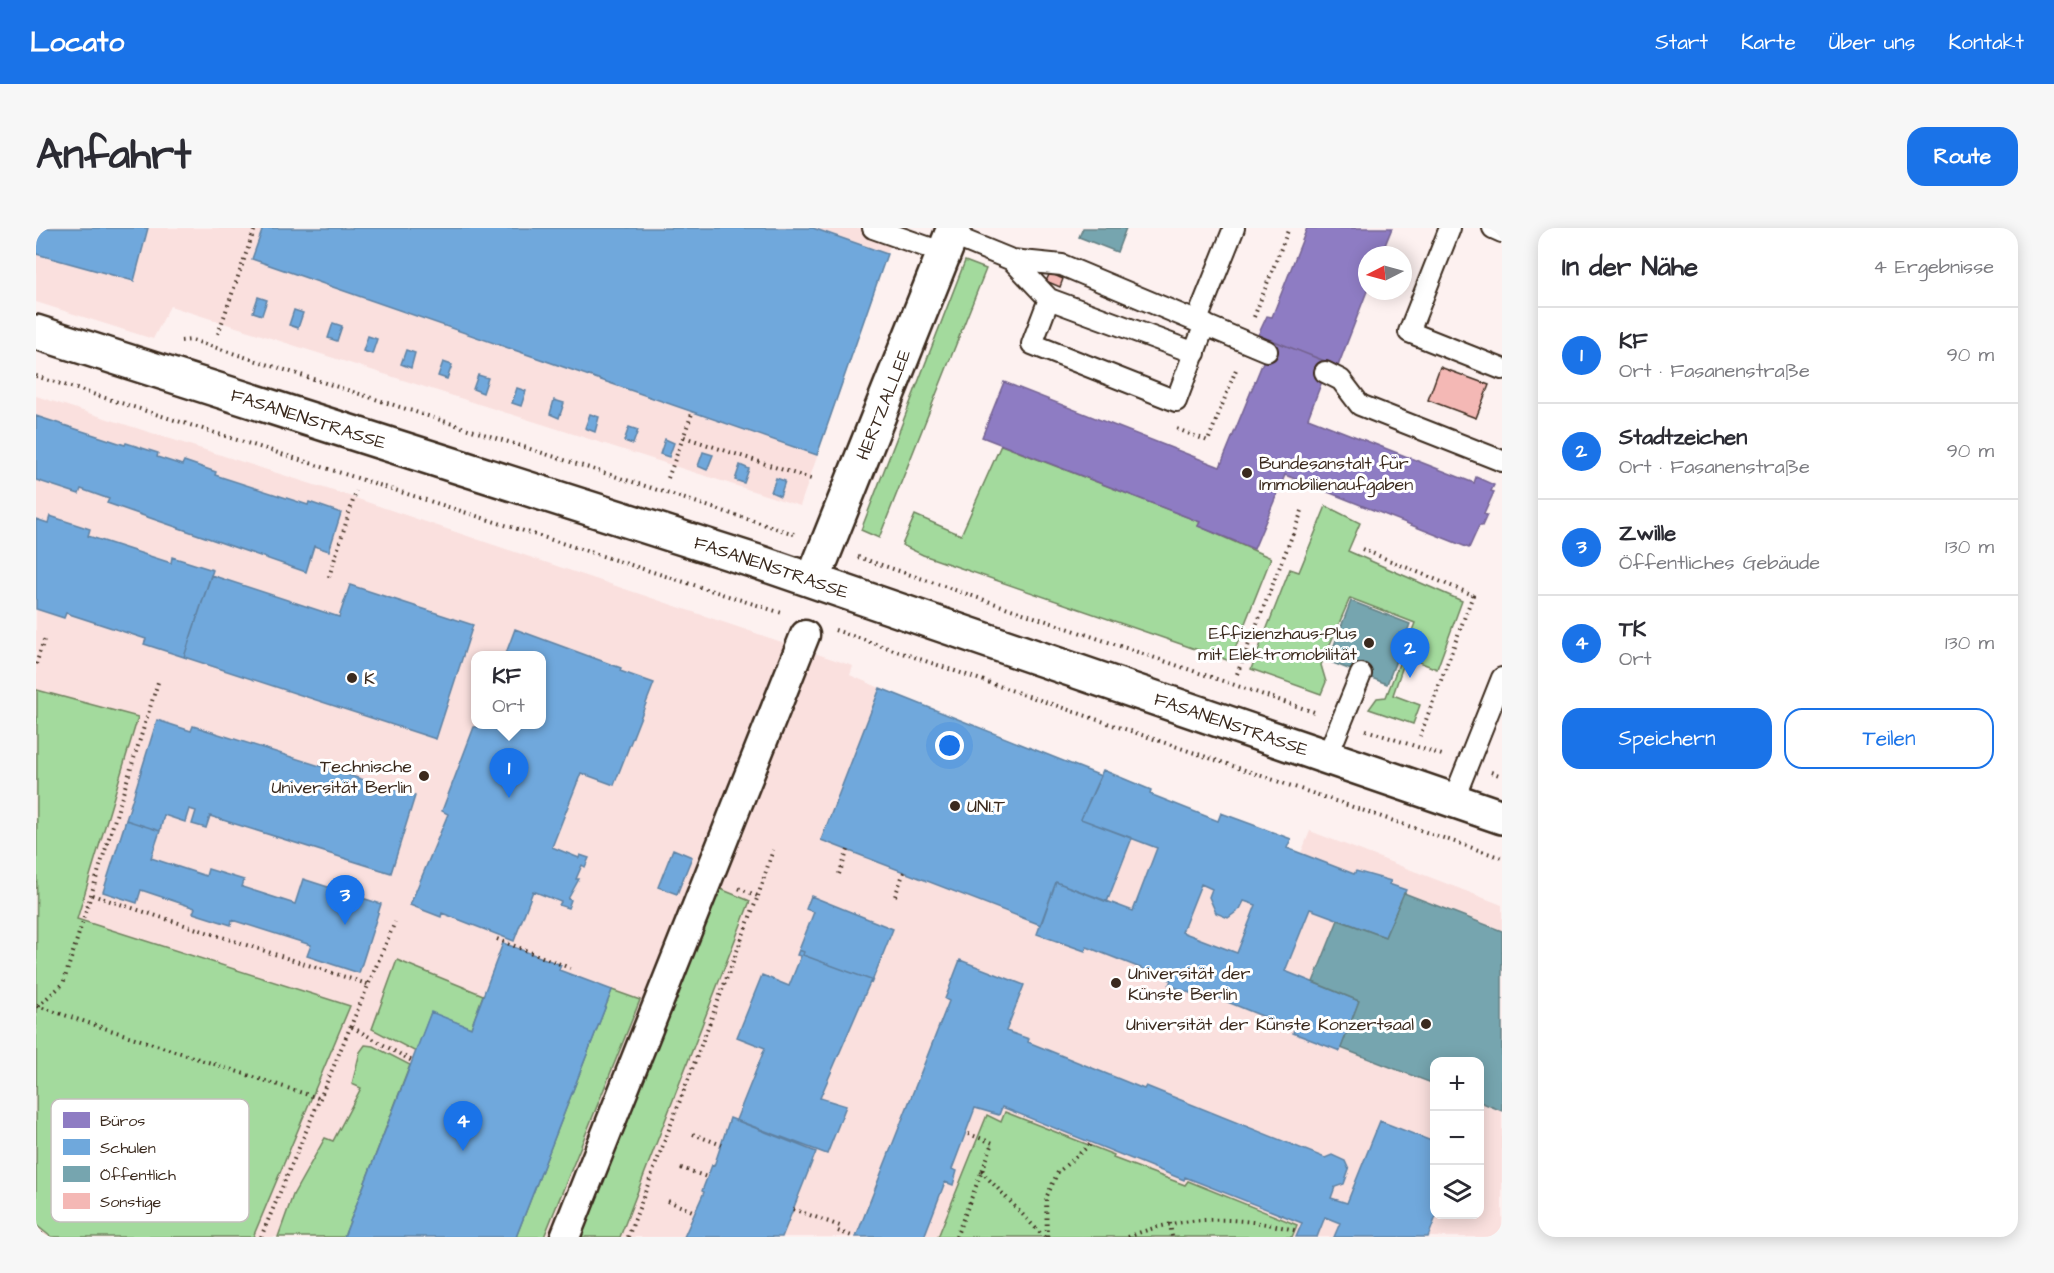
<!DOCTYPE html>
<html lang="de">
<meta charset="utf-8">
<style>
:root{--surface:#fff;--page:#f7f7f7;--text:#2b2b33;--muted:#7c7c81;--line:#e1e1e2;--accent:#1a73e8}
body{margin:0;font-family:"Architects Daughter",sans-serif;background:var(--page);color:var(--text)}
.controls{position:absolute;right:18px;bottom:18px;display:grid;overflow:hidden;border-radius:12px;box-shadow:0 3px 15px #0003}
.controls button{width:54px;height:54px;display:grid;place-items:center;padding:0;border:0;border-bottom:2px solid var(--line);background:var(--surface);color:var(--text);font:30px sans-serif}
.compass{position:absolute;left:1322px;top:18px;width:54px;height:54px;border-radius:50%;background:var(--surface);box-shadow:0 3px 15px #0003;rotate:264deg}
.you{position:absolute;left:914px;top:518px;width:21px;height:21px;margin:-15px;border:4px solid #fff;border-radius:50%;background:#1a73e8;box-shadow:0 0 0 9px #1a73e833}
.badge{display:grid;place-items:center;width:39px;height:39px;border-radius:50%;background:var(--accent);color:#fff;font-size:20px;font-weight:700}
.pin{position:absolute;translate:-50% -50px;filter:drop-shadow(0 2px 3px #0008)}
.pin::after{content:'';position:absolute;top:32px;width:21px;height:18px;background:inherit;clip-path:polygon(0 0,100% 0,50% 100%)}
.popup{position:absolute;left:435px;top:423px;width:75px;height:78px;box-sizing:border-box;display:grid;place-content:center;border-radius:12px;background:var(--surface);filter:drop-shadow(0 2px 4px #0005);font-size:20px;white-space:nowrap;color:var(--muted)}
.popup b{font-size:22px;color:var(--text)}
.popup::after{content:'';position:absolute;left:50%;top:100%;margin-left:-12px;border:12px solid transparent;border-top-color:var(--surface)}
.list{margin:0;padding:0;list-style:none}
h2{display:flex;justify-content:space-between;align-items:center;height:78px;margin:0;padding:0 24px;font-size:26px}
h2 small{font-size:20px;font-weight:400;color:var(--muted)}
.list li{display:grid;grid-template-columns:39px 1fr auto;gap:18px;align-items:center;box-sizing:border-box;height:96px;padding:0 24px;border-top:2px solid var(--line)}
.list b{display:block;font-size:22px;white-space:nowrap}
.list p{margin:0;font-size:20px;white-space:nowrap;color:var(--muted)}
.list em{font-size:20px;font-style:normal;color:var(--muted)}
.actions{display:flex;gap:12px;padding:18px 24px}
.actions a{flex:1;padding:14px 0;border:2px solid var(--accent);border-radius:18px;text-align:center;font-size:21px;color:var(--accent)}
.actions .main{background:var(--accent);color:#fff}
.icon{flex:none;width:33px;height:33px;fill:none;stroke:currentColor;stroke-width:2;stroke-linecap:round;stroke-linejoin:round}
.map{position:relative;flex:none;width:1466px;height:1009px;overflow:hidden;border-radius:18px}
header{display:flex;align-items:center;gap:36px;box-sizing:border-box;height:84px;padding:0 30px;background:var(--accent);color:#fff}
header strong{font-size:28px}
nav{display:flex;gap:33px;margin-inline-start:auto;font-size:21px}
.intro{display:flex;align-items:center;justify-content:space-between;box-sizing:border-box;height:144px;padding:0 36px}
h1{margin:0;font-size:42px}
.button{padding:15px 27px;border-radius:18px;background:var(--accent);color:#fff;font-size:21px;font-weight:700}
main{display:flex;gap:36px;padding:0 36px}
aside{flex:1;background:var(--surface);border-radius:18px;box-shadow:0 3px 15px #0003}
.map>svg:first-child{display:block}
.built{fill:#fae0de;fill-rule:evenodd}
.green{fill:#a3da9d;stroke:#6f825e;stroke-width:1.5}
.offices{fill:#8e7cc3;stroke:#756392;stroke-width:1.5}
.schools{fill:#6fa8dc;stroke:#5f82a3;stroke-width:1.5;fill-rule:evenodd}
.public{fill:#76a5af;stroke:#648084;stroke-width:1.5}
.building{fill:#f4b8b5;stroke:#3b2a1e;stroke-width:1.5}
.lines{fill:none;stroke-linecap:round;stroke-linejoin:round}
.service-casing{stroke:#3b2a1e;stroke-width:24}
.pedestrian-casing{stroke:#3b2a1e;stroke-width:33}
.minor-casing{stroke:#3b2a1e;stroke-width:38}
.tertiary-casing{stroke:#3b2a1e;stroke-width:38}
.path{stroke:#3b2a1e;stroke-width:4;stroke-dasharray:1.5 4.5;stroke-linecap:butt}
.service{stroke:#fff;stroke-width:20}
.pedestrian{stroke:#fff;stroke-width:28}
.minor{stroke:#fff;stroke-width:33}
.tertiary{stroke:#fff;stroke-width:33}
.poi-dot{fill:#3b2a1e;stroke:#fff;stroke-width:2}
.labels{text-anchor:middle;stroke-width:6;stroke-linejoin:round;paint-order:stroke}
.street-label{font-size:18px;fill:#3b2a1e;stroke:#fff}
.poi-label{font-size:18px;fill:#3b2a1e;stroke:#fff;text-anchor:start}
.key{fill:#fff;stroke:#c4bfbc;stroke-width:1.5}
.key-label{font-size:16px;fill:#3b2a1e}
</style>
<header>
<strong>Locato</strong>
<nav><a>Start</a><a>Karte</a><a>Über uns</a><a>Kontakt</a></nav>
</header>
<div class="intro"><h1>Anfahrt</h1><a class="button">Route</a></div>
<main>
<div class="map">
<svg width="1466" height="1009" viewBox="0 0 1466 1009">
<rect width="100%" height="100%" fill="#fdf1f0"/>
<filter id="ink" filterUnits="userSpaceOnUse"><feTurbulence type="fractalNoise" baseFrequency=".0167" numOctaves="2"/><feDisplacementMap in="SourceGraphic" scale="12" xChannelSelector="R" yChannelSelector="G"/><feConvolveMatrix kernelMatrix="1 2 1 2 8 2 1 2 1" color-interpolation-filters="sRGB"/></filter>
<g filter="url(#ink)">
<path class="built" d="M0,0H860L764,278L134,78L117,111L0,74Z
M0,168L313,268L817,438L814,447L844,460L1064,548L1067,542L1115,562L1114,566L1181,593L1185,585L1255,611L1251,620L1265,625L1274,603L1466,677V1009H0ZM440,428H506V496H440ZM1398,834H1444V986H1398Z"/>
<path class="green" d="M929,33L950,41L843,310L825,302Z
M965,217L1164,294L1162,298L1235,330L1194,433L887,327L866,317L879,287L925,307Z
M1290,278L1324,295L1312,323L1426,373L1401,441L1370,429L1357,467L1384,477L1377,496L1333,481L1341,470L1350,469L1379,395L1314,370L1285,437L1290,454L1285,466L1215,441L1254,341L1263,344Z
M1,462L102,489L41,691L314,778L217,1009H15L0,997Z
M682,660L714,673L584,1009H545Z
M361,732L447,767L435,800L395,785L380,824L336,801Z
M576,762L604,772L508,1009H480Z
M329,817L337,818L374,837L308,1009H242L257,967L289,910L297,913L325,860L316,856L324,824Z
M969,884L1078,927L1077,930L1149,957L1152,953L1261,997L1256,1009H902L951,887L965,894Z"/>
<path class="offices" d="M1271,0H1356L1345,27H1331V63L1302,138L1222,107L1231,88L1236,89Z
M1236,112L1293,135L1272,190L1438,255L1440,249L1458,257L1455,263L1458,264L1448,286L1451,287L1446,298H1443L1433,320L1249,247L1218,321L1162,298L1164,294L946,209L968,154L1184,239Z"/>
<path class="schools" d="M0,0H112L98,53L0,26Z
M227,0H777L851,26L781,227L216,31Z
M222,69L231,72L226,87L217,84Z
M258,82L267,85L262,100L253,97Z
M297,95L306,98L301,113L292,110Z
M332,108L341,111L336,126L327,123Z
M370,122L379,125L375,140L365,136Z
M407,134L416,137L411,151L402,148Z
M442,147L452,150L447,165L437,161Z
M481,160L490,163L485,178L476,175Z
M518,172L528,175L523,190L514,186Z
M554,186L563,189L559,204L549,200Z
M0,188L89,217L90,215L122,225L121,229L146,237L148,233L180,244L179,247L272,277L273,274L305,285L293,323L278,318L270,344L71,275L73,271L45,261L43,266L0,252Z
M593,199L602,202L597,216L588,213Z
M629,211L638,215L633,229L624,226Z
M667,224L677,227L671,242L662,238Z
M704,237L713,241L708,255L699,252Z
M740,250L749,253L744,268L735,264Z
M14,288L54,301L52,308L135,335L136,329L177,342L148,429L108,416L110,411L30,385L28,390L0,381V291L12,295Z
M175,347L303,389L314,357L437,397L400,511L148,429Z
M479,401L585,440L584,443L618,455L578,557L545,545L516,619L543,630L544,627L553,630L549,639L546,637L540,651H543L532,671L535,672L532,680L523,677L525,674L497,663L478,713L406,685L405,689L374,677L412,586L406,583L438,499L506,496V428H469Z
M844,460L1065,548L1045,591L1096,610L1071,674L1020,654L1005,697L785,612Z
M121,492L155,503L157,498L379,568L355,645L174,588L170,600L156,596L160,583L153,581L149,594L128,587L124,603L90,592Z
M1067,542L1115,562L1114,566L1182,593L1185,585L1223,599L1255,611L1251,620L1318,646L1320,643L1355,653L1353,656L1370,662L1349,709L1274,681L1249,743L1323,773L1304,823L1257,805L1258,801L1177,768L1175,773L1133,757L1135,752L1051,719L1049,723L1001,706L1020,654L1097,683L1121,620L1045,591ZM1165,656L1176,661L1173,669L1180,685L1192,690L1204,681L1208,673L1220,677L1201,725L1146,704Z
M90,592L124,603L115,630L170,648L172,641L208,652L206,659L259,676L267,651L345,676L323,745L271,728L275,717L196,692L195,697L157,685L159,680L105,662L101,675L67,664Z
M637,621L656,629L641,666L622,659Z
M775,668L857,701L835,756V752L767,727L768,724L763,722L778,684L770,681Z
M467,715L525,737L523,742L576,762L480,1009H308L395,784L435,800Z
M763,722L768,724L767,727L835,752L784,870L810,878L791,926L700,892L729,820L701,809L726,747L753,758L765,728L761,727Z
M924,732L988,757L970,803L993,811L992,814L1108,861L1110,858L1289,930L1296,927L1309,933L1313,942L1308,956L1299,959L1295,970L1311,975L1344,893L1398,914L1401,986L1392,1009H1298L1304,995L1289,989L1281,1009H1260L1266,995L1149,949L1148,952L966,879L963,887L939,880L916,941L921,943L917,957L909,954L888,1009H820L913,773L909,771Z
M694,890L780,924L746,1009H648L668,964L666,963L676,937L678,938Z"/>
<path class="public" d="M1047,0H1090L1081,24L1043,9Z
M1315,373L1374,396L1351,456L1292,433Z
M1368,665L1466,703V883L1444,874V834H1398V856L1305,820L1323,773L1277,754L1302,692L1349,709Z"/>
<path class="building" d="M1014,45L1027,51L1024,59L1010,53Z
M1404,139L1453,157L1440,190L1392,172Z"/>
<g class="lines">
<g class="service-casing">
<path id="service" d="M837,0L908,25
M1414,0L1373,104L1466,141
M1457,0L1466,4
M915,7L976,32L1026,37L1231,123
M976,32L1013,71L996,116L1140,173L1169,96
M1013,71L1159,125
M1161,92L1198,0
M1289,144L1305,152L1324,177L1466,233
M1291,529L1325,446
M1417,573L1466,450"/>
</g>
<g class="pedestrian-casing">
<path id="pedestrian" d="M529,1009L769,407"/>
</g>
<g class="minor-casing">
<g id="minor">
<path id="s1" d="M777,352L918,0"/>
</g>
</g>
<g class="tertiary-casing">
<g id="tertiary">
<path id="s2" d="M0,104L725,335L1466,589"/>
</g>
</g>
<path class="path" d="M1218,89L1253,0
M182,106L219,0
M145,113L156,112L758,306
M0,148L749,386
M1141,201L1172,213L1201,139
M648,209L778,252
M632,250L657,183
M1326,321L1437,367L1384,508
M822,329L1281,485
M293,349L320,263
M799,402L1466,630
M0,436L8,412
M1201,446L1266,283
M1330,502L1406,527
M1455,544L1466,548
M803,646L812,622
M56,667L334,757
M722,668L737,622
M859,668L868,644
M461,711L534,740
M1,778L285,871
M2,778L27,756L123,451
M316,799L376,833
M657,906L686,917
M645,940L671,949
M945,943L1008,1009
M632,973L659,984
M757,981L804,998
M1134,995L1136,1009
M0,1002L9,1009
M802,1003L818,1009
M225,1009L359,694
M592,1009L722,668L702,660
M920,1009L957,915L930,905
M1011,1009L1010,970L1022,944L1057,914
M1092,1009C1148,986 1205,988 1262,1003"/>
<use href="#service" class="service"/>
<use href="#pedestrian" class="pedestrian"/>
<use href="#minor" class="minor"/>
<use href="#tertiary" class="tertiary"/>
</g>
</g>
<g class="poi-dot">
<circle cx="1211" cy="245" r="6"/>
<circle cx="1333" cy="415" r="6"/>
<circle cx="316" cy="450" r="6"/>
<circle cx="388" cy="548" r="6"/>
<circle cx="919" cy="578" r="6"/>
<circle cx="1080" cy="755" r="6"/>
<circle cx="1390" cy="796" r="6"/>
</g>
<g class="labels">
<g class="street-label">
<text dy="6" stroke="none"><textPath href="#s1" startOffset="189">HERTZALLEE</textPath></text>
<text dy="6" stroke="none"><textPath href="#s2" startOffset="286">FASANENSTRASSE</textPath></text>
<text dy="6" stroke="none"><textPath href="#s2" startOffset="772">FASANENSTRASSE</textPath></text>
<text dy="6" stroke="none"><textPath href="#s2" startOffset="1258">FASANENSTRASSE</textPath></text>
</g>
<g class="poi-label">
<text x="1223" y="241">Bundesanstalt für<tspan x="1223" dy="21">Immobilienaufgaben</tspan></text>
<text x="1321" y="411" text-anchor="end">Effizienzhaus-Plus<tspan x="1321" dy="21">mit Elektromobilität</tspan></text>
<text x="328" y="456">K</text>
<text x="376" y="544" text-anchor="end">Technische<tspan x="376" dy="21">Universität Berlin</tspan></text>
<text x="931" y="584">UNI.T</text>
<text x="1092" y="751">Universität der<tspan x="1092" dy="21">Künste Berlin</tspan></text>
<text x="1378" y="802" text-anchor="end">Universität der Künste Konzertsaal</text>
</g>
</g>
<rect x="15" y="871" width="198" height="123" rx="9" class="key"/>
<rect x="27" y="884" width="27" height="16" fill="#8e7cc3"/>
<rect x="27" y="911" width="27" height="16" fill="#6fa8dc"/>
<rect x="27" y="938" width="27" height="16" fill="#76a5af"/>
<rect x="27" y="965" width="27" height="16" fill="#f4b8b5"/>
<g class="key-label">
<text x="64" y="898">Büros</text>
<text x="64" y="925">Schulen</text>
<text x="64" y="952">Öffentlich</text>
<text x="64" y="979">Sonstige</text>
</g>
</svg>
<div class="controls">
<button>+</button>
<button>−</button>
<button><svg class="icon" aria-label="layers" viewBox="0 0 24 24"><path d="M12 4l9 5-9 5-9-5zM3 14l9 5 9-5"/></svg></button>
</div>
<svg class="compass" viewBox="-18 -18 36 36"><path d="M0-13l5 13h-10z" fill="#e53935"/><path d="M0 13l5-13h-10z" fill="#7c7c81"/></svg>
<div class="you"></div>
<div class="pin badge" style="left:473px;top:570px">1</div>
<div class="popup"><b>KF</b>Ort</div>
<div class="pin badge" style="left:1374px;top:450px">2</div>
<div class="pin badge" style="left:309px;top:697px">3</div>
<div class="pin badge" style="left:427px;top:923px">4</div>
</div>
<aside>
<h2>In der Nähe<small>4 Ergebnisse</small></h2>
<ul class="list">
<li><span class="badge">1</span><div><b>KF</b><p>Ort · Fasanenstraße</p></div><em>90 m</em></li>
<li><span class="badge">2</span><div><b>Stadtzeichen</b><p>Ort · Fasanenstraße</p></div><em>90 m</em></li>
<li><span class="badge">3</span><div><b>Zwille</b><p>Öffentliches Gebäude</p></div><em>130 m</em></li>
<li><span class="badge">4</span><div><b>TK</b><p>Ort</p></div><em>130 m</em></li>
</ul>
<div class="actions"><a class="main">Speichern</a><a>Teilen</a></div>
</aside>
</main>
